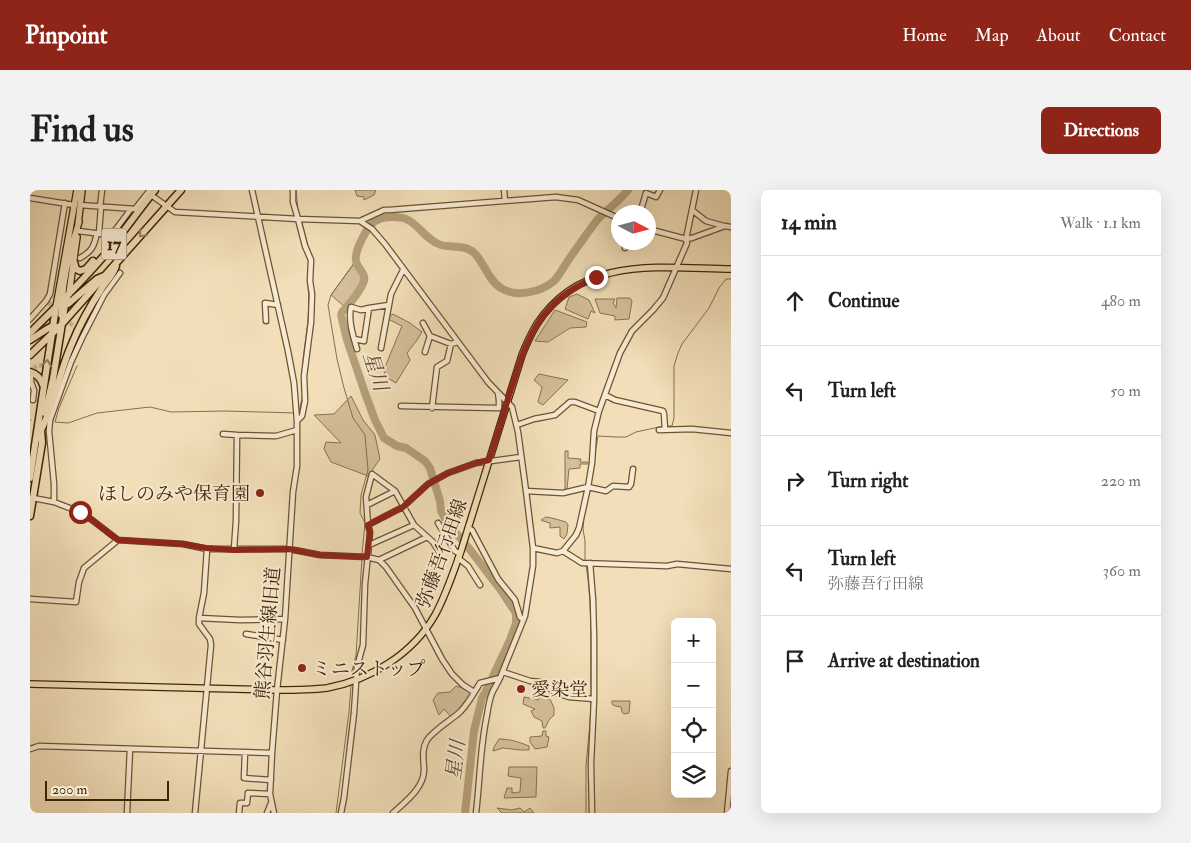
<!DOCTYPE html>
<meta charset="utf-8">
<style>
:root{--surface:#fff;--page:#f2f2f2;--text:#202124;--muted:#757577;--line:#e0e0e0;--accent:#8f2418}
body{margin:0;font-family:"IM FELL Double Pica","Noto Serif JP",serif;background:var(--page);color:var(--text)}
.controls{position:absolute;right:15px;bottom:15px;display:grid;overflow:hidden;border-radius:8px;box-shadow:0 5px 20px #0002}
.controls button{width:45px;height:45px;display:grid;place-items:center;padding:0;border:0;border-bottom:1px solid var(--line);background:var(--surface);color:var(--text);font:25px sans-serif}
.compass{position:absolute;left:581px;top:15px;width:45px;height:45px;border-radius:50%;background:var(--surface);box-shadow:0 5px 20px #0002;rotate:96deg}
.scale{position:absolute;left:15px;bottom:12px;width:124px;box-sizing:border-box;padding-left:5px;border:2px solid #3f2504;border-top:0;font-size:14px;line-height:18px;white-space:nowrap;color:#3f2504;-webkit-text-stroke:4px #f7ead2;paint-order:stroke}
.stop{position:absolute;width:15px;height:15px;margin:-11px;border:4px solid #8f2418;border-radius:50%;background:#fff}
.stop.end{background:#8f2418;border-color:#fff;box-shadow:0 1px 5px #0008}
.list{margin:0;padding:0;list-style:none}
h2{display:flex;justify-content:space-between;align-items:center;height:65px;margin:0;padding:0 20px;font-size:21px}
h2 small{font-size:16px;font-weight:400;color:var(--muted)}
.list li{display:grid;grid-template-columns:32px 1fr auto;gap:15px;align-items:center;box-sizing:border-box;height:90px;padding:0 20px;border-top:1px solid var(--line)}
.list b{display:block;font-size:19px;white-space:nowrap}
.list p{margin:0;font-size:16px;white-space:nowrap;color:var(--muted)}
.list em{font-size:16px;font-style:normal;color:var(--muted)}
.icon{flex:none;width:28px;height:28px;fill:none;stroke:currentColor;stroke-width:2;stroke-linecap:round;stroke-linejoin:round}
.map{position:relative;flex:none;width:701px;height:623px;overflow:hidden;border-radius:8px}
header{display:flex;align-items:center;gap:30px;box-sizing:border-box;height:70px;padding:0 25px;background:var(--accent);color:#fff}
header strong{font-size:24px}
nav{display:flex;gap:28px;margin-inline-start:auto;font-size:18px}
.intro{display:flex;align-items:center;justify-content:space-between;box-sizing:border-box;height:120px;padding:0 30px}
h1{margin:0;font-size:35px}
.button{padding:12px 22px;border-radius:8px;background:var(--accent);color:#fff;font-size:18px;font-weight:700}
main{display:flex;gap:30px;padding:0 30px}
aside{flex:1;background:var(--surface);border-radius:8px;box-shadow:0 5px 20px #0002}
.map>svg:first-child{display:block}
.green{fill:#d4bf9a;stroke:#8a724f}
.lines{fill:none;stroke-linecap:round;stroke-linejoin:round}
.stream{stroke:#866f4b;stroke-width:1}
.river{stroke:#b5a07b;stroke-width:8}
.minor-tunnel{stroke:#ceba95;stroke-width:4.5;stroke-dasharray:4.5 2;stroke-linecap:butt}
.minor-casing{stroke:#6c5431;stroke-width:7}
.major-casing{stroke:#3f2504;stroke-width:8}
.highway-casing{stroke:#3f2504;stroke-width:9}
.minor{stroke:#f7ead2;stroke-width:4.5}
.major{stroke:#f2dfb9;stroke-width:5.5}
.highway{stroke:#f2dfb9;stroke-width:6}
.oneway{stroke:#98825e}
.route{stroke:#8f2418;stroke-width:6}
.poi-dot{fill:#8f2418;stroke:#f7ead2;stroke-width:2}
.labels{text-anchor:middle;stroke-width:4;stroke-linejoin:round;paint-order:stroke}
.shield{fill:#f7ead2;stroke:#766042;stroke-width:1}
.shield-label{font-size:18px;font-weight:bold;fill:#3f2504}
.poi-label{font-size:19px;fill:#3f2504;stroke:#f7ead2;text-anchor:start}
.street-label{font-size:19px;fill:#3f2504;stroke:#f7ead2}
.water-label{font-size:20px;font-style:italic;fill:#624a28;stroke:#f7ead2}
</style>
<header>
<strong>Pinpoint</strong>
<nav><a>Home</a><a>Map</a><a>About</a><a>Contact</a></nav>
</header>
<div class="intro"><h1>Find us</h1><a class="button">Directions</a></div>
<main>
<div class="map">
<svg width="701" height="623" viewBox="0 0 701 623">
<rect width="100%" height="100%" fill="#f2dfb9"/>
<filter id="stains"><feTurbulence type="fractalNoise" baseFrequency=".004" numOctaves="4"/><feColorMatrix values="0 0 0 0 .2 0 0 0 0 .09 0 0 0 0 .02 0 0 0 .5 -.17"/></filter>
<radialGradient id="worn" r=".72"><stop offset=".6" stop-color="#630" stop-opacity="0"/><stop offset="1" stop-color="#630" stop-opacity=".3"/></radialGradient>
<path class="green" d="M325,0H346L344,5L334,10V7L327,6Z
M325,72L334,86L333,93L316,118L301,105Z
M547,104L559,110L565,123L561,121L558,129L535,119L539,107Z
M587,108H600L602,111L599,129L585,130V126L570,123L565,109H585L583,113L586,118Z
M525,120L557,132L556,137L540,138L518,152L505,151Z
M363,124L380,133L392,142L387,150L377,163L380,170L366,193L354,186L355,177L372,136L356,128Z
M509,184L538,190L513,215L508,212L512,197L504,190Z
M321,206L333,230L345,245L350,269L338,286L301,272L294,259L296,252L311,253L284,225L304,224Z
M535,261H538V268L551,269L550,272H558V274H550V278L539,279L537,299L535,300Z
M516,327C523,328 529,330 536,332L538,335L537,344L534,349L530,346V337L520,338V333L513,331L511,330Z
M426,496L443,501L439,510L422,528L414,519L409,525L403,510L408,503L420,502Z
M512,503L518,510L520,509L524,518V525L519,530L515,538H513L512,531L504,527L501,521L505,519L493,514L494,507L508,510Z
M582,511H600L599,523L594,524L592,522L591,517L585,516L582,514Z
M513,541H516V546L519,547L517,557L505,559L500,552V547L512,546Z
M469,549C480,549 489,552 499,556V560H490L473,558L463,561L464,557Z
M479,577H507L506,607L474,608L477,598H482V603L490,602L491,588L478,586Z
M467,618L482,620L490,618L494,622L500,618L504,623H472Z"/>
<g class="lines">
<path class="stream" d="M266,0L268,20L270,26
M271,30L279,60
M278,67L279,75
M325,72L301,105L298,115L307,169L314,198L323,228L335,245L338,280L331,305L330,323L335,333L332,364
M47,176L29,218L25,232L38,233L67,223L120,217L141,222L194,221L266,223
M272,187C272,171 275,155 277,139C279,124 279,109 278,94
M269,222L273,204
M0,231L1,230
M638,236H642L644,228V176L648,163L652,154L679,118L689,98L696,89H701
M565,264L568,246L586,247H596L606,242L634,236
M560,296L563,283
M555,370V351L553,339L554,327L560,300
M556,374C563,418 560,463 561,507
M322,488V481L326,465L332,368
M306,623L319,522L321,495
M556,623V576L560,533L561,511"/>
<path class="river" d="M435,623L444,541L452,508L456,501L480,450L486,433V423L470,399L438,357L418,334L411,321L410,311L400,278L395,271L376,258L367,256L354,248L345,230L335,203L317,150L311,125L312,122C319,115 331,100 334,91C336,83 327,78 326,71C324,62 337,36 345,31C350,28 358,27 363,27C368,27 373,27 378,30C390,36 397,51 411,55C422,58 438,54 446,65C455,75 459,91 471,98C486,108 511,102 524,91C529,86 533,78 537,72C547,58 557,43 568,29C578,19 589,11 598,0"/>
<path class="minor-tunnel" d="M18,112L26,119
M35,128L49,142
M1,185L5,177L7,176L35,173"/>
<g class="minor-casing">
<path id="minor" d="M222,0L258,161L264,193L267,231V276L263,302L255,429L247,500L242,563L240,604L244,623
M263,0V12L268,29L275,56L281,70L280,91L282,104L281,132L274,186L275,211L272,226L267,231
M474,0L475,11
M121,5L145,22L268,29L330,31L342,39L355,54L458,192L482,217L488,242L496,301L503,358V376L495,426L470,488C467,495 463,499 461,506C459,512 458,519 457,525C450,557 450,590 446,623
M0,8L44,15
M50,15L105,19L120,0
M70,17L72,0
M662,20L676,31L694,36
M608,22L611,20L616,3L626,7L630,0
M330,31L354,20H359L526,7L548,10L588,28
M618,39L656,49L662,48L695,36L701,37
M48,41L80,45L86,39L101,19
M69,43L71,17
M595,58L596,52
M50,68C62,61 64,57 67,43
M0,129L16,111L20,104L35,13
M236,131L235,113L248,115
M393,133L400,146L421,154
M324,149L334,151L339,118L359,115
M351,158L361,104L373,80
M327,159C323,146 318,130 321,117L331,120L339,118
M395,162L400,146
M1,185V192L4,200L3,210
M575,205L585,210L633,221L634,224L635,240
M371,216L466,218H469V210L468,203
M402,218L407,177L417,171L421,154L428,152
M487,235L504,229L525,225L540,212H545L569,221
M629,240L662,239L701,243
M193,244L207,245
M496,301L533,303L558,297L576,301L583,296L599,297L601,294L603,279
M3,308L24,312L50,322L62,330L88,350L153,354L177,359H259L290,365L337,367L349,370L356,377L385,418L412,469L422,484L433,495L444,502
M24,312V294L19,241L20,230L41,172L52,148L74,105L90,83
M337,315L365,301
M408,333L425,361L430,364
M338,335L336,307L342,284L365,301L384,335L339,355
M384,335L403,352L410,363
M438,338L442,340L468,389L485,410L490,427L493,430
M503,358L527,363L533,361L546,345L549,338L558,297L562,273L564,241L569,221L590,163L602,141L623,120L633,108L657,53L656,49L666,0
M204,359L206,331L207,245L246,246L267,240
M533,361L552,373L637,376L647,374L701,379
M428,368L438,376L450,395
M349,370L397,347
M560,373L563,410L564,447V509L561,574L562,623
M0,409L46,412L49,392L54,378L88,350
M169,428L210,430L255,429
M216,444L253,450
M473,482L500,491L510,492L527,503L539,507L564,509
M0,559L9,556L242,563
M215,562L214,588L241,590
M97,623L100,559
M165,623L181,455L180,449L169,434V428L174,403L177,359
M209,623L210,613H217L218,603L240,604
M237,623L241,613
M311,623L314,608L324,523L327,477L333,455L335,394L339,355L340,342L338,335L373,317L398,294L418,283L446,273L491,267
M363,623C375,612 394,598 394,580C394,570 391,560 397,550C405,539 420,531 430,522C438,514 444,503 450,493L470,488
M697,623L701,581"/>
</g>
<g class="major-casing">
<path id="major" d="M48,35L52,0
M39,104L47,47
M26,117C33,78 40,39 47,0
M31,125C32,93 39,62 49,32
M0,494L247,500C263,500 280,500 297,498C340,490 383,464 405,425C416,405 423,383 431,361L492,165C496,155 501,144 507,134C552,65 630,78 701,79"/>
</g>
<g class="highway-casing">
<path id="highway" d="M44,72L46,79L50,81L56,79L63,71
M35,115L38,114L67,89L74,86
M0,143C27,116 54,90 78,61C94,41 109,20 125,0
M0,150L17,139L24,135
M0,165L31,135L151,0
M0,182C7,184 11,188 13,195
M15,223L23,189L35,115L37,108
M11,240C25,213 29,183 41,156C49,136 60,116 72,98C77,90 83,86 86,76
M0,288L26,117
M0,326L12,253L11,240"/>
</g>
<use href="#minor" class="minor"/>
<use href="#major" class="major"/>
<use href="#highway" class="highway"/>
</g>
<defs><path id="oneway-chevron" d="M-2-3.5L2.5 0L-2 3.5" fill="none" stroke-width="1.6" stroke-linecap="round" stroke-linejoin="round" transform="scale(1.25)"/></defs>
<g class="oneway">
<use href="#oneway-chevron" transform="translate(112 44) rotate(131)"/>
<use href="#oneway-chevron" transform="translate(17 173) rotate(-81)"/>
</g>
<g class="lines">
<path class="route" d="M50,322L62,330L88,350L153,354L176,358L204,360L259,359L290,365L337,367L340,342L338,335L373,317L398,294L418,283L446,273L459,270C466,249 473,227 479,205C489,175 497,143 519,119C532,104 548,95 566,87"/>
</g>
<g class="poi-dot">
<circle cx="230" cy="303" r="5"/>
<circle cx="272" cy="478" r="5"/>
<circle cx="491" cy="499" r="5"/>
</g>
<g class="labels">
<rect class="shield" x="71.5" y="38.5" width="25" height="31" rx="4"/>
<g class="shield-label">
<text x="84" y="60">17</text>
</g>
<g class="poi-label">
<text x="220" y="310" text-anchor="end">ほしのみや保育園</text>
<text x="282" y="485">ミニストップ</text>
<text x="501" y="506">愛染堂</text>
</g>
<g class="street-label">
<text transform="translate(411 363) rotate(-70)" y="7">弥藤吾行田線</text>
<text transform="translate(237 443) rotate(-85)" y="7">熊谷羽生線旧道</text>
</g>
<g class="water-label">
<text transform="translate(346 181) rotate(72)" y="7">星川</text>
<text transform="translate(425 570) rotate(-83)" y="7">星川</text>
</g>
</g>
<rect width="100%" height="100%" filter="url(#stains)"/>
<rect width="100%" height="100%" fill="url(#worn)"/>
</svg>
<div class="controls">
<button>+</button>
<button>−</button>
<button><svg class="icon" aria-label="locate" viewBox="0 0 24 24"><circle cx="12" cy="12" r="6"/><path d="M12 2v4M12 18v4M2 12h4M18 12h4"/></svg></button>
<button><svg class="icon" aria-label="layers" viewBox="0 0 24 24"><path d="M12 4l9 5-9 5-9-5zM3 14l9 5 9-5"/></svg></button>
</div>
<svg class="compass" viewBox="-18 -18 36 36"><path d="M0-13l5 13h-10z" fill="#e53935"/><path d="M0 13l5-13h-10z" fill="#757577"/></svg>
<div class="scale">200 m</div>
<div class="stop" style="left:50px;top:322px"></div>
<div class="stop end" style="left:566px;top:87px"></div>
</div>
<aside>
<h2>14 min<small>Walk · 1.1 km</small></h2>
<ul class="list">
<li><svg class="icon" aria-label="ahead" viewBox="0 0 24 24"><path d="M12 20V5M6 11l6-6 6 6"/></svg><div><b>Continue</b></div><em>480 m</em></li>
<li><svg class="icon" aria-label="left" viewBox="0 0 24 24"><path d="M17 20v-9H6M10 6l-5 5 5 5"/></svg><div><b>Turn left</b></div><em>50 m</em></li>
<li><svg class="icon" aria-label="right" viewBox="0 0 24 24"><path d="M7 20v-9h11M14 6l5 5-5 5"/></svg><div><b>Turn right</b></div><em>220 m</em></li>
<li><svg class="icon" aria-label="left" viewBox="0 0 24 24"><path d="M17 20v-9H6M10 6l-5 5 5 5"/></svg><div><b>Turn left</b><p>弥藤吾行田線</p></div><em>360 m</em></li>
<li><svg class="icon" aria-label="arrive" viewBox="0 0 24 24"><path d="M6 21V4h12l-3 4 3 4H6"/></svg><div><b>Arrive at destination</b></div></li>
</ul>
</aside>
</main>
